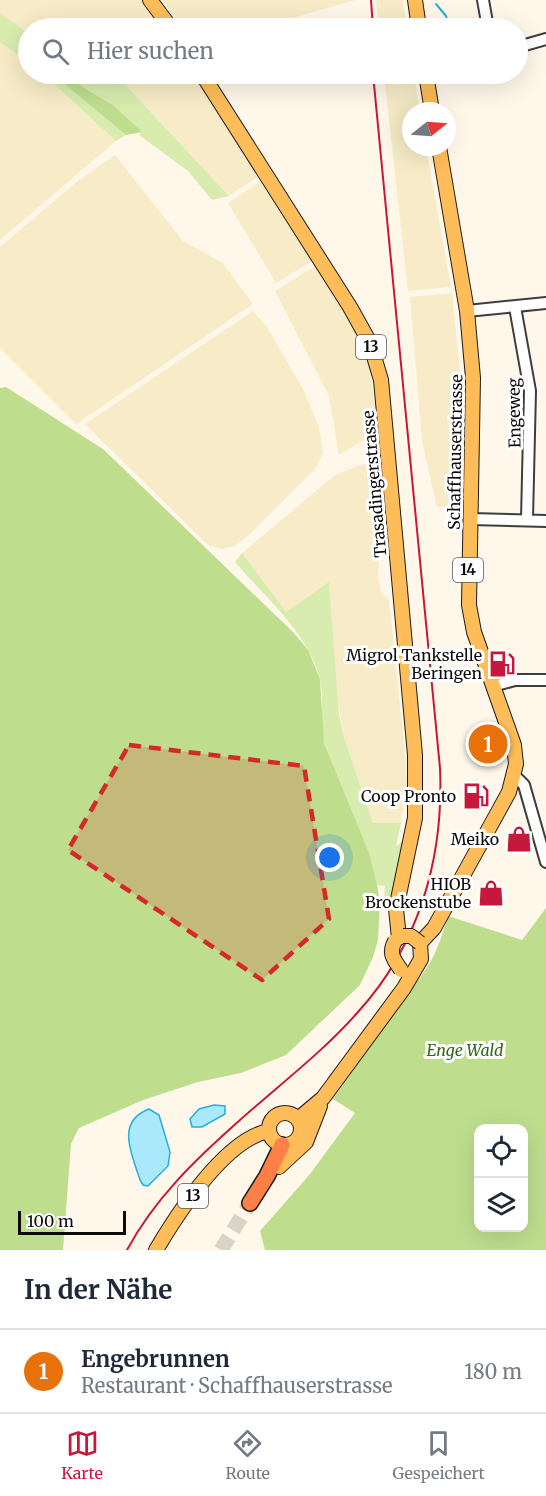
<!DOCTYPE html>
<html lang="de">
<meta charset="utf-8">
<style>
:root{--surface:#fff;--page:#f6f6f7;--text:#1f2937;--muted:#747a83;--line:#e0e1e3;--accent:#c6183b}
body{margin:0;font-family:Merriweather,serif;background:var(--page);color:var(--text)}
.controls{position:absolute;right:18px;bottom:18px;display:grid;overflow:hidden;border-radius:12px;box-shadow:0 6px 24px #0002}
.controls button{width:54px;height:54px;display:grid;place-items:center;padding:0;border:0;border-bottom:2px solid var(--line);background:var(--surface);color:var(--text);font:30px sans-serif}
.compass{position:absolute;left:402px;top:102px;width:54px;height:54px;border-radius:50%;background:var(--surface);box-shadow:0 6px 24px #0002;rotate:73deg}
.scale{position:absolute;left:18px;bottom:15px;width:108px;box-sizing:border-box;padding-left:6px;border:3px solid #0b0b0b;border-top:0;font-size:16px;line-height:21px;white-space:nowrap;color:#0b0b0b;-webkit-text-stroke:4px #fff;paint-order:stroke}
.you{position:absolute;left:330px;top:858px;width:21px;height:21px;margin:-15px;border:4px solid #fff;border-radius:50%;background:#1a73e8;box-shadow:0 0 0 9px #1a73e833}
.badge{display:grid;place-items:center;width:39px;height:39px;border-radius:50%;background:var(--accent);color:#fff;font-size:20px;font-weight:700}
.pin{position:absolute;translate:-50% -50%;border:3px solid #fff;box-shadow:0 2px 6px #0006}
.list{margin:0;padding:0;list-style:none}
h2{display:flex;justify-content:space-between;align-items:center;height:78px;margin:0;padding:0 24px;font-size:26px}
h2 small{font-size:20px;font-weight:400;color:var(--muted)}
.list li{display:grid;grid-template-columns:39px 1fr auto;gap:18px;align-items:center;box-sizing:border-box;height:84px;padding:0 24px;border-top:2px solid var(--line)}
.list b{display:block;font-size:22px;white-space:nowrap}
.list p{margin:0;font-size:20px;white-space:nowrap;color:var(--muted)}
.list em{font-size:20px;font-style:normal;color:var(--muted)}
.icon{flex:none;width:33px;height:33px;fill:none;stroke:currentColor;stroke-width:2;stroke-linecap:round;stroke-linejoin:round}
.map{position:relative;flex:none;width:546px;height:1250px;overflow:hidden}
.search{position:absolute;background:var(--surface);box-shadow:0 6px 24px #0002;left:18px;right:18px;top:18px;height:66px;display:flex;align-items:center;gap:15px;box-sizing:border-box;padding:0 21px;border-radius:33px;color:var(--muted);font-size:22px}
.sheet{height:162px;background:var(--surface)}
nav{display:flex;justify-content:space-around;align-items:center;box-sizing:border-box;height:84px;border-top:2px solid var(--line);background:var(--surface);font-size:16px;color:var(--muted)}
nav a{display:grid;justify-items:center;gap:3px}
nav .on{color:var(--accent)}
.map>svg:first-child{display:block}
.farmland{fill:#f7ecc7}
.green{fill:#d8ecb0}
.forest{fill:#bede8e;fill-rule:evenodd}
.water{fill:#a9e9fb;stroke:#2aadd9;stroke-width:1.5}
.lines{fill:none;stroke-linecap:round;stroke-linejoin:round}
.stream{stroke:#2aadd9;stroke-width:2}
.highway-tunnel{stroke:#dad4c8;stroke-width:15;stroke-dasharray:15 8;stroke-linecap:butt}
.minor-casing{stroke:#3e3e3e;stroke-width:14}
.major-casing{stroke:#1c1c1c;stroke-width:16}
.highway-casing{stroke:#1c1c1c;stroke-width:18}
.minor{stroke:#fff;stroke-width:10}
.major{stroke:#ffbd59;stroke-width:14}
.highway{stroke:#ff7f47;stroke-width:15}
.rail{stroke:#c6183b;stroke-width:2}
.major-bridge-casing{stroke:#1c1c1c;stroke-width:16;stroke-linecap:butt}
.major-bridge{stroke:#ffbd59;stroke-width:14}
.marked{fill:#d62828;fill-opacity:0.2;stroke:#d62828;stroke-width:4.5;stroke-dasharray:12 8;stroke-linejoin:round}
.labels{text-anchor:middle;stroke-width:6;stroke-linejoin:round;paint-order:stroke}
.shield{fill:#fff;stroke:#545454;stroke-width:1.5}
.shield-label{font-size:15px;font-weight:bold;fill:#0b0b0b}
.street-label{font-size:16px;fill:#0b0b0b;stroke:#fff}
.poi-label{font-size:16px;fill:#0b0b0b;stroke:#fff;text-anchor:end}
.park-label{font-size:16px;font-style:italic;fill:#346717;stroke:#fff}
</style>
<div class="map">
<svg width="546" height="1250" viewBox="0 0 546 1250">
<rect width="100%" height="100%" fill="#fff7e9"/>
<path class="farmland" d="M0,0H142L163,28H28V33L0,13Z
M162,0H355L258,28H182Z
M376,0H403L407,28H379Z
M0,42L28,62V74H43L116,141L0,240Z
M123,74H195L253,159L260,175L229,196L118,77Z
M384,74H414L420,111H411V147H426L451,287L408,291Z
M115,155L183,241L223,263L253,304L76,424L0,348V247L79,180Z
M264,179L314,260L276,283L228,203Z
M317,265L359,335L368,354L377,425L371,426L369,437L339,455L329,396L275,291Z
M452,293L463,401L462,483L457,506L437,507L422,441L410,297Z
M253,311L267,327L303,389L319,427L323,453L315,469L251,533L235,546L222,549L208,545L85,424Z
M374,463L382,468L387,535L380,536L378,575L381,592L389,600L405,753L407,784L401,823H373L344,737L336,690L329,583L286,613L242,553L335,475L363,464Z"/>
<path class="green" d="M0,13L28,33V62L0,42Z
M43,74H52L126,135L116,141Z
M61,74H86L101,84L115,74H123L118,77L229,196L212,200L188,171L139,135L141,133Z
M242,553L286,612L329,582L339,715L344,737L373,823H401L396,846L403,841L405,846L392,896L384,898L385,886L377,885C364,837 343,794 326,748C318,727 325,701 320,679C308,633 265,597 235,562Z"/>
<path class="forest" d="M52,74H61L114,106L142,132L126,135Z
M6,387L103,449L294,633L308,650L320,679L324,743L369,853L377,885L380,902L378,940L373,957L360,985L286,1055L241,1073L198,1082L143,1100L79,1128L71,1144L63,1250H0V388Z
M546,908V1250H265L260,1231L310,1174L355,1113L333,1099L413,986C433,964 440,943 448,916L522,940ZM478,1128H524V1228H478Z"/>
<path class="water" d="M214,1105L225,1106V1114L202,1127H192L190,1119L199,1109Z
M149,1109L159,1115L170,1152L168,1166L148,1186L143,1185L140,1180C132,1154 115,1122 149,1109Z"/>
<g class="lines">
<path class="stream" d="M436,4L446,16L450,28"/>
<path class="highway-tunnel" d="M221,1250L250,1203"/>
<g class="minor-casing">
<path id="minor" d="M483,0L488,28
M518,47L546,39
M515,307L530,391L527,519
M467,311L546,303
M470,519L546,521
M493,686L515,680H546
M515,776L524,785L546,862"/>
</g>
<g class="major-casing">
<path id="major" d="M150,0L171,28
M415,0L419,28
M202,74L350,307L370,343L381,380L415,755V818L396,909L399,938
M426,74L432,111
M269 1129a16 16 0 1 1 32 0a16 16 0 1 1-32 0Z
M298,1119L323,1098L404,988L421,959L420,943L434,928L509,792L516,764L514,745L474,632L469,605L473,378L467,311L439,147
M279,1167L306,1142L320,1106
M156,1250C178,1213 224,1141 268,1131"/>
</g>
<g class="highway-casing">
<path id="highway" d="M250,1203L267,1176L282,1145"/>
</g>
<use href="#minor" class="minor"/>
<use href="#major" class="major"/>
<use href="#highway" class="highway"/>
<path class="rail" d="M371,0L373,28
M127,1250C155,1198 196,1159 240,1120C279,1085 323,1052 358,1012C419,945 444,858 440,768L373,74"/>
<g class="major-bridge-casing">
<path id="major-bridge" d="M403,936H411L420,943
M395,941C388,954 394,959 401,970"/>
</g>
<use href="#major-bridge" class="major-bridge"/>
</g>
<path class="marked" d="M129,745L304,766L329,919L262,980L68,850Z"/>
<defs>
<g id="fuel-bare" transform="scale(2.07)"><path d="M-5.5-6h7V0h2V4h1.3V-2.5L3-4.5l.8-.8L6-3V5H2.5V1h-1V6h-7ZM-4.2-4.7v3.2H.2V-4.7Z" fill="#c6183b" stroke="#fff" stroke-width="2.5" paint-order="stroke"/></g>
<g id="shop-bare" transform="scale(2.07)"><path d="M-5-2.5h2.3a2.7 3.5 0 0 1 5.4 0H5L5.5 6h-11ZM-1.5-2.5h3a1.5 2.3 0 0 0-3 0Z" fill="#c6183b" stroke="#fff" stroke-width="2.5" paint-order="stroke"/></g>
</defs>
<g fill-rule="evenodd">
<use href="#fuel-bare" x="502" y="664"/>
<use href="#fuel-bare" x="476" y="796"/>
<use href="#shop-bare" x="519" y="839"/>
<use href="#shop-bare" x="491" y="893"/>
</g>
<g class="labels">
<g class="shield">
<rect x="356" y="335" width="30" height="24" rx="4.5"/>
<rect x="453" y="558" width="30" height="24" rx="4.5"/>
<rect x="178" y="1184" width="30" height="24" rx="4.5"/>
</g>
<g class="shield-label">
<text x="371" y="352">13</text>
<text x="468" y="575">14</text>
<text x="193" y="1201">13</text>
</g>
<g class="street-label">
<text transform="translate(514 413) rotate(-91)" y="6">Engeweg</text>
<text transform="translate(455 452) rotate(-89)" y="6">Schaffhauserstrasse</text>
<text transform="translate(374 484) rotate(-95)" y="6">Trasadingerstrasse</text>
</g>
<g class="poi-label">
<text x="482" y="661">Migrol Tankstelle<tspan x="482" dy="18">Beringen</tspan></text>
<text x="456" y="802">Coop Pronto</text>
<text x="499" y="845">Meiko</text>
<text x="471" y="890">HIOB<tspan x="471" dy="18">Brockenstube</tspan></text>
</g>
<g class="park-label">
<text x="465" y="1056">Enge Wald</text>
</g>
</g>
</svg>
<div class="controls">
<button><svg class="icon" aria-label="locate" viewBox="0 0 24 24"><circle cx="12" cy="12" r="6"/><path d="M12 2v4M12 18v4M2 12h4M18 12h4"/></svg></button>
<button><svg class="icon" aria-label="layers" viewBox="0 0 24 24"><path d="M12 4l9 5-9 5-9-5zM3 14l9 5 9-5"/></svg></button>
</div>
<svg class="compass" viewBox="-18 -18 36 36"><path d="M0-13l5 13h-10z" fill="#e53935"/><path d="M0 13l5-13h-10z" fill="#747a83"/></svg>
<div class="scale">100 m</div>
<div class="you"></div>
<div class="pin badge" style="left:488px;top:744px;background:#e8710a">1</div>
<div class="search"><svg class="icon" aria-label="search" viewBox="0 0 24 24"><circle cx="10" cy="10" r="6"/><path d="M15 15l6 6"/></svg>Hier suchen</div>
</div>
<section class="sheet">
<h2>In der Nähe<small></small></h2>
<ul class="list">
<li><span class="badge" style="background:#e8710a">1</span><div><b>Engebrunnen</b><p>Restaurant · Schaffhauserstrasse</p></div><em>180 m</em></li>
</ul>
</section>
<nav>
<a class="on"><svg class="icon" aria-label="map" viewBox="0 0 24 24"><path d="M3 6l6-2 6 2 6-2v14l-6 2-6-2-6 2zM9 4v14M15 6v14"/></svg>Karte</a>
<a><svg class="icon" aria-label="directions" viewBox="0 0 24 24"><path d="M12 3l9 9-9 9-9-9zM9 14v-3h6M13 9l2 2-2 2"/></svg>Route</a>
<a><svg class="icon" aria-label="saved" viewBox="0 0 24 24"><path d="M7 4h10v16l-5-4-5 4z"/></svg>Gespeichert</a>
</nav>
